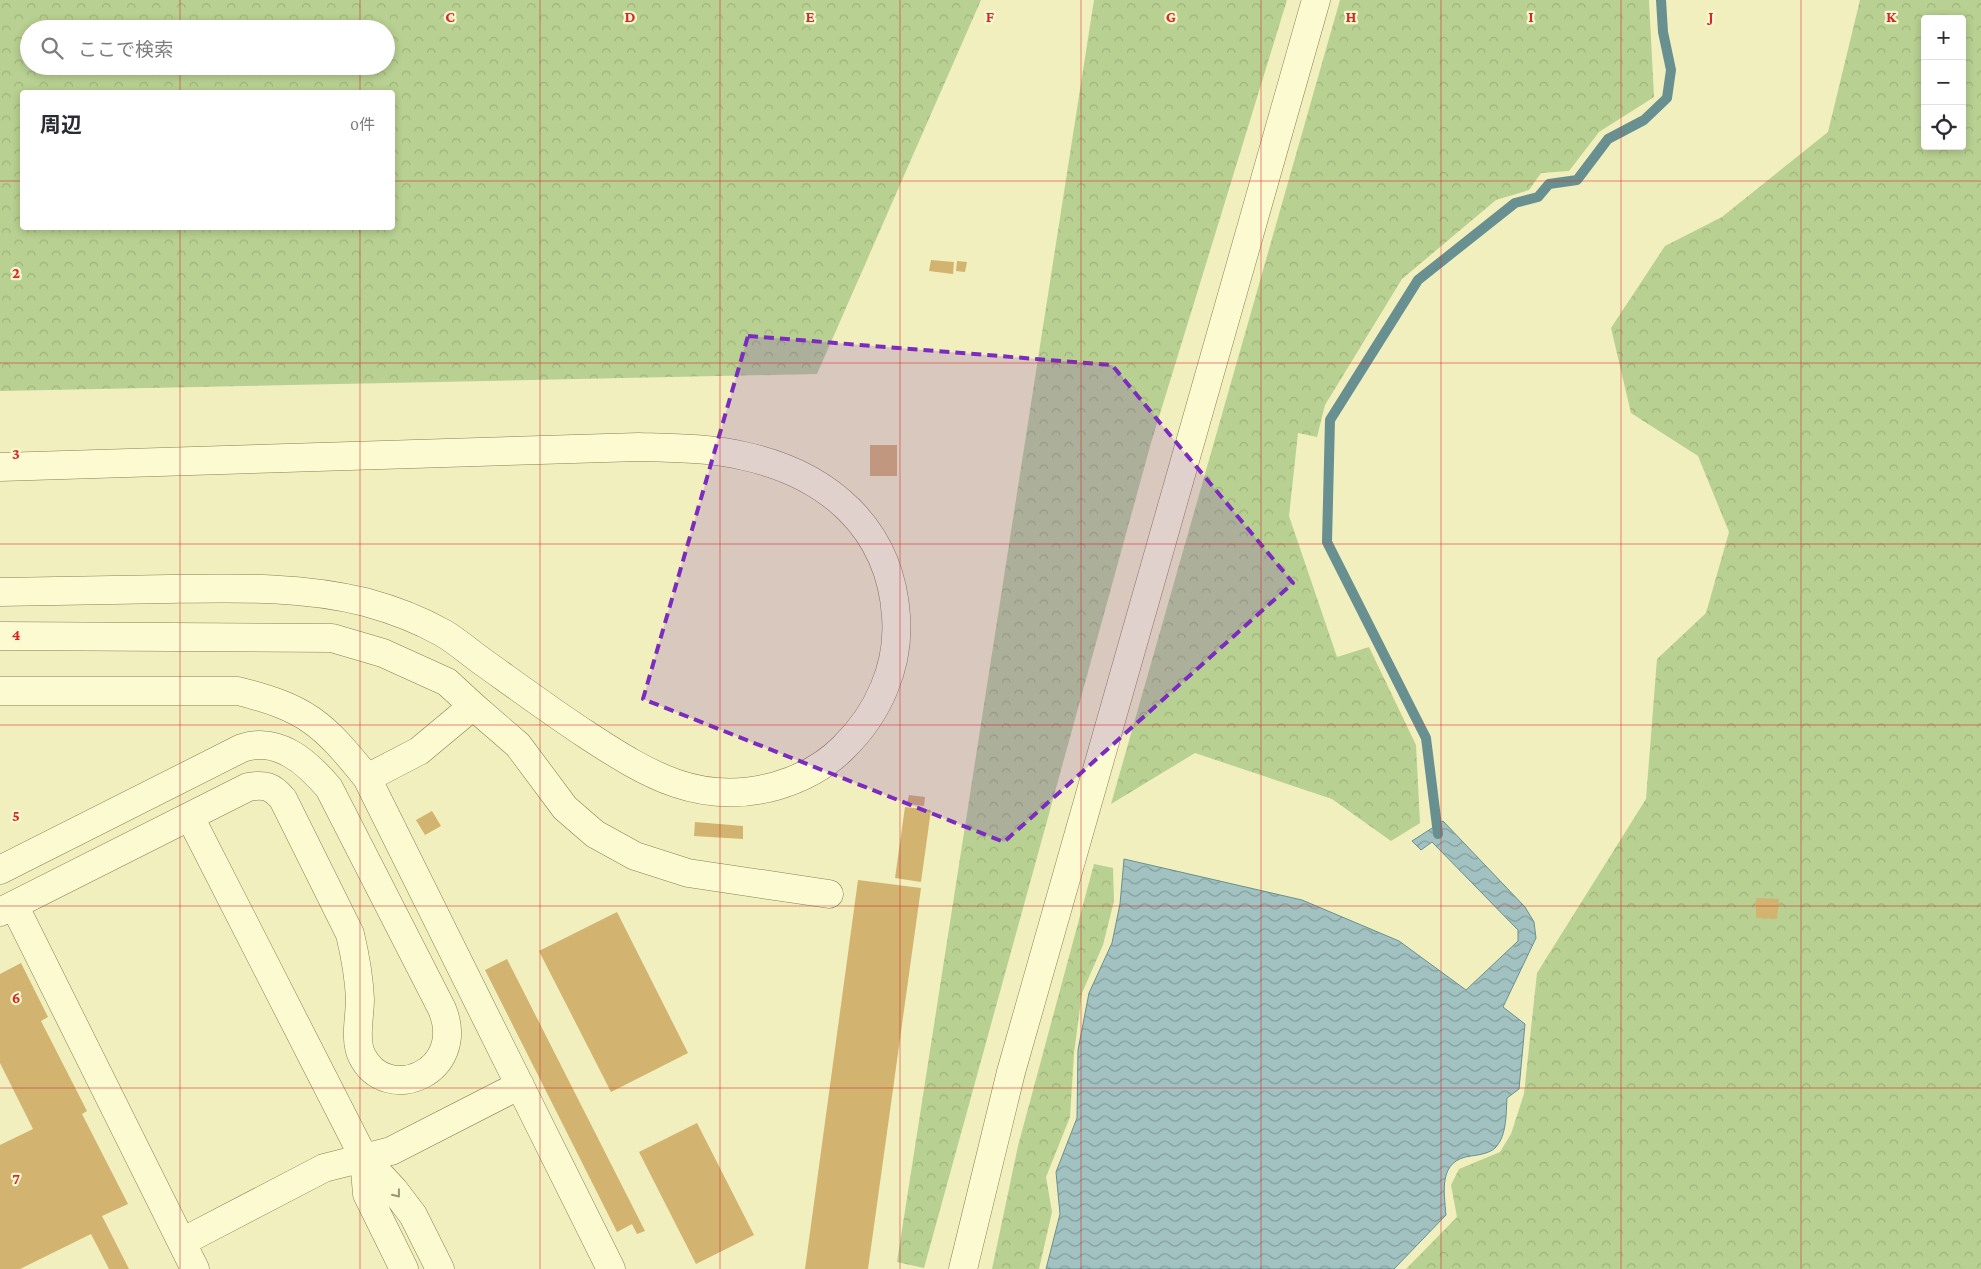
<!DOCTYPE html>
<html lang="ja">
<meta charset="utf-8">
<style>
:root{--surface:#fff;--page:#f2f2f3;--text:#2b2b33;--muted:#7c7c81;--line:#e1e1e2}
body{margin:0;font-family:"Crimson Pro","Noto Sans JP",serif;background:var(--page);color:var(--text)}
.controls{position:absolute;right:15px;top:15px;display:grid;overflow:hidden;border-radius:5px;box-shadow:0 2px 8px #0003}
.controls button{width:45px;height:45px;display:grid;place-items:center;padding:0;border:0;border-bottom:1px solid var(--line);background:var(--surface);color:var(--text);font:25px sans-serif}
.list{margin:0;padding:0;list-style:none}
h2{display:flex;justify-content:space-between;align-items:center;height:65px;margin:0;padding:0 20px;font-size:21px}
h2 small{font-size:16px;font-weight:400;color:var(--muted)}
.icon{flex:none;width:28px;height:28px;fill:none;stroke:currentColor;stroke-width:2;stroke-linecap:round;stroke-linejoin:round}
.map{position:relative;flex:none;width:1981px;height:1269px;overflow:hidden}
.search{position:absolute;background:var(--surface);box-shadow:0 2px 8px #0003;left:20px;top:20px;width:375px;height:55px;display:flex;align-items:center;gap:12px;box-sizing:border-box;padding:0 18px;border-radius:28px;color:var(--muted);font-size:19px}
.panel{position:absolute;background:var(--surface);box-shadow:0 2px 8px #0003;left:20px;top:90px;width:375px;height:140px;border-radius:5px}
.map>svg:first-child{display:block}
.forest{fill:url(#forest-crowns);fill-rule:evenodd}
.water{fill:url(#water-waves);stroke:#689090}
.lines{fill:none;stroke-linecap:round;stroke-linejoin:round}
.stream{stroke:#689090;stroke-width:10}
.building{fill:#d2b370}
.minor-casing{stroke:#8a7f55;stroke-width:29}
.minor{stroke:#fbfad1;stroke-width:28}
.oneway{stroke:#9a9676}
.marked{fill:#7b2cbf;fill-opacity:0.2;stroke:#7b2cbf;stroke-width:4;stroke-dasharray:10 6;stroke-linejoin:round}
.grid{fill:none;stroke:#d62828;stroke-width:1;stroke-opacity:0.55}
.grid-label{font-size:16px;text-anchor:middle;font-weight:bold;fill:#d62828;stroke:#f8f7ce;stroke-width:4.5;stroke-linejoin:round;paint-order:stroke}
</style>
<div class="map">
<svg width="1981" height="1269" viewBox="0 0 1981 1269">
<defs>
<pattern id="forest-crowns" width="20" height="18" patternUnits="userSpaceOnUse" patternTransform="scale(1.25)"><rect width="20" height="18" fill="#b8d091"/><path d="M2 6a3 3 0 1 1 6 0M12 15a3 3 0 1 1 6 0" fill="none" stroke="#9fb37c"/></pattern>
<pattern id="water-waves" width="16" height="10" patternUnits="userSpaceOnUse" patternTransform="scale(1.25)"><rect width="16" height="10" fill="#a1c2c1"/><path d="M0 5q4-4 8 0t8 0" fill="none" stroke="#849e9c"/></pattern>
</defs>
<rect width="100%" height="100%" fill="#f1efbd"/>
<path class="forest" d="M0,0H981L817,374L0,391ZM29,29H386V66H29ZM392,92V228H22V92Z
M1094,0H1287L1151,443L924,1268L897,1262Z
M1340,0H1649L1654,97L1599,132L1569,171L1541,173L1529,190L1496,200L1402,279L1325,405L1317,437L1298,433L1289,516L1337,657L1369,647L1416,745L1420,823L1391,841L1332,799L1195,753L1111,804Z
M1860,0H1981V1269H1406L1457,1217L1451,1185L1459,1169L1500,1152L1511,1134L1524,1094L1537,973L1646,799L1657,659L1706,613L1729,532L1698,456L1631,413L1611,328L1665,246L1722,217L1828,132ZM1925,19H1962V146H1925Z
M1094,864L1113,868L1114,901L1103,945L1082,993L1074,1053L1070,1117L1046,1177L1052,1212L1039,1269H992L1018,1146Z"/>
<path class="water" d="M1443,821L1525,907L1534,922L1536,938L1503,1007L1525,1024L1519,1089L1507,1098C1506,1113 1507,1135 1496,1147C1491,1153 1479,1155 1471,1156C1438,1160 1444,1191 1446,1215L1394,1269H1046L1060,1214L1056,1172L1077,1118L1078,1050L1089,993L1112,943L1120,904L1124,859L1302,900L1399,941L1466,990L1518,941V930L1432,842L1421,850L1412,841Z"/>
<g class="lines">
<path class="stream" d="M1438,834L1426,738L1327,542L1330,420L1418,280L1515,203L1538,197L1549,184L1577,180L1608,139L1644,120L1667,98L1671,70L1663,32L1661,0"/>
</g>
<path class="building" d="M931,260L954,262L953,274L929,271Z
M957,261L967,262L965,272L956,271Z
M870,445H897V476H870Z
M909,795L925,797L924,806L907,804Z
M905,807L931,810L921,882L895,878Z
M432,811L441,826L425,835L416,820Z
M695,822L743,826V839L694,836Z
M858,880L921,888L868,1269H805Z
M1756,898L1779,899L1777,919L1756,918Z
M617,912L688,1053L611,1092L539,951Z
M507,959L645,1231L637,1234L632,1224L617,1232L485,970Z
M21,963L48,1017L41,1021L87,1111L82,1114L128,1204L102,1216L129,1269H109L91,1234L20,1269H0V1145L33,1129L0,1063V974Z
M697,1123L754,1235L696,1264L639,1152Z"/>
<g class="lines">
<g class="minor-casing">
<path id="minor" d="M0,467L639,447C673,448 710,448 744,456C827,474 890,527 896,616C900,666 878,714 843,748C825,766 800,779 776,786C701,807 648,775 587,735C552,712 518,687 483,662C470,653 457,641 443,633C420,620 391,609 365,602C300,586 235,588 169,589C113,590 56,591 0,592
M0,636L332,638L383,653L447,682L473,706L419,751L367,778L611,1269
M0,691H238C306,708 323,723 367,778
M473,706L518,745L565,808L595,834L635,856L688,873L829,894
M190,817L364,1158L394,1190L413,1215L440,1269
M0,870L242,748C278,736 307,762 329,788L442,1009C468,1072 387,1106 362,1056C354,1040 360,1016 360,999C359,977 355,955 350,934L283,799C272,786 265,784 248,787L0,912
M14,905L195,1269
M364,1158L367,1194L404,1269
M182,1242L324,1168L391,1151L520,1085
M963,1269L1011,1072L1316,0"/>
</g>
<use href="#minor" class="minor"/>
</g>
<defs><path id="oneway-chevron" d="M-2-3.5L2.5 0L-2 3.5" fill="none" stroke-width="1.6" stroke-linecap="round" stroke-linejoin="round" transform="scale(1.25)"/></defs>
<use class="oneway" href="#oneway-chevron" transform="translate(397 1194) rotate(52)"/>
<path class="marked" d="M748,336L1112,365L1293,583L1004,842L643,699Z"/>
<path class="grid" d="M180,0V29M360,0V29M540,0V1269M720,0V1269M900,0V1269M1081,0V1269M1261,0V1269M1441,0V1269M1621,0V1269M1801,0V1269M180,66V92M360,66V92M0,181H22M392,181H1981M180,228V1269M360,228V1269M0,363H1981M0,544H1981M0,725H1981M0,906H1981M0,1088H1981"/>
<g class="grid-label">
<text x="450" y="22">C</text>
<text x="630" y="22">D</text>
<text x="810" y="22">E</text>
<text x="990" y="22">F</text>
<text x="1171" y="22">G</text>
<text x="1351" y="22">H</text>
<text x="1531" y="22">I</text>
<text x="1711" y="22">J</text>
<text x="1891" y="22">K</text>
<text x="16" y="278">2</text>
<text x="16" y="459">3</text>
<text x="16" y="640">4</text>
<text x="16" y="821">5</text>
<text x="16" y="1003">6</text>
<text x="16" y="1184">7</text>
</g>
</svg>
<div class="controls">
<button>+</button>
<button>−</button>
<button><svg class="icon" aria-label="locate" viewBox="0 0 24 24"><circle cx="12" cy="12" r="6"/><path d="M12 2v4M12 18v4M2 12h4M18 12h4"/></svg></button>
</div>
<div class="search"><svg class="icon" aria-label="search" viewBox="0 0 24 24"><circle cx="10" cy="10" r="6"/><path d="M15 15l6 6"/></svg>ここで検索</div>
<section class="panel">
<h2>周辺<small>0件</small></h2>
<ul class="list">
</ul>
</section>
</div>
